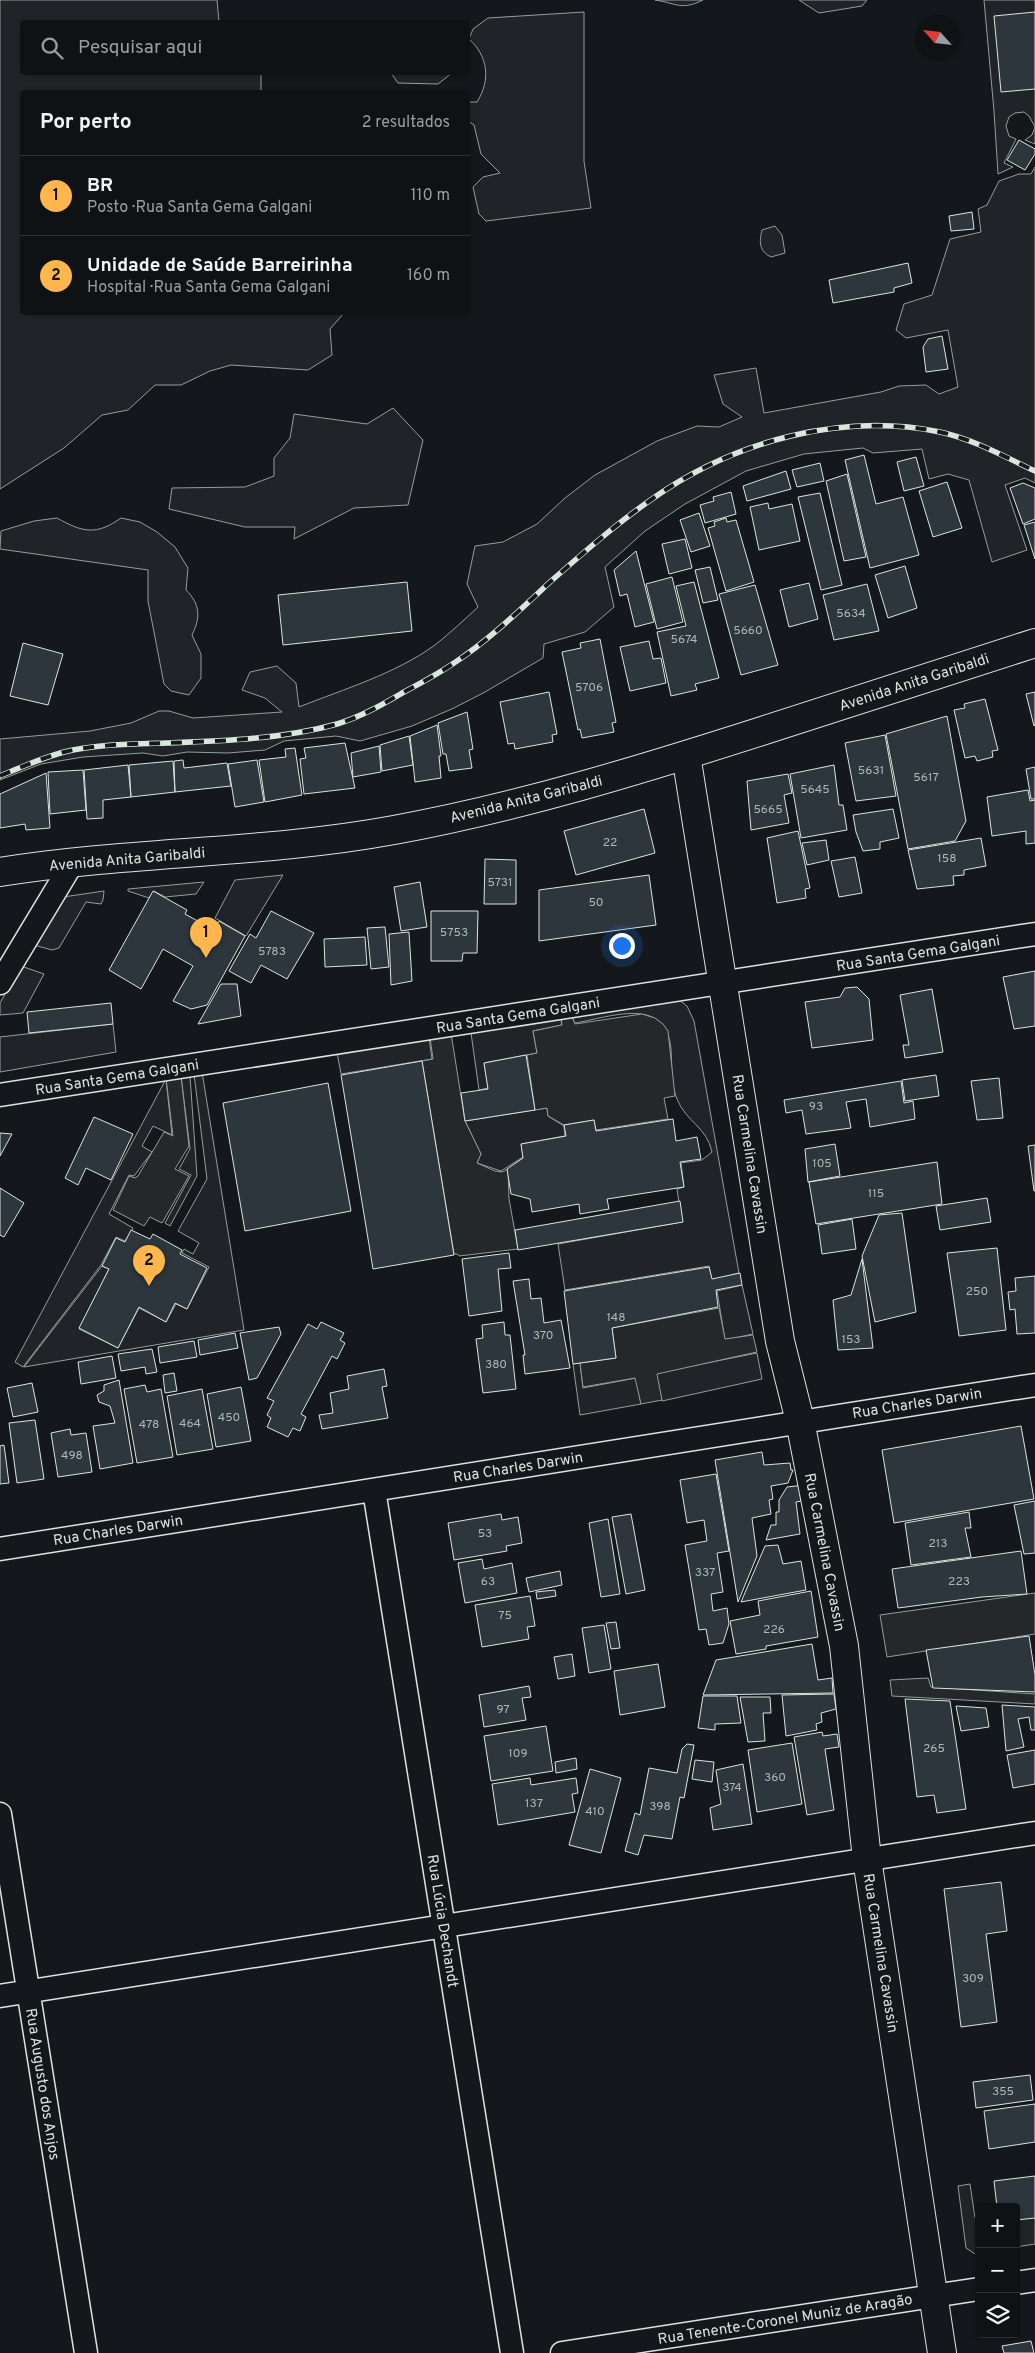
<!DOCTYPE html>
<html lang="pt">
<meta charset="utf-8">
<style>
:root{--surface:#0f1215;--page:#1d2022;--text:#f1f3f6;--muted:#9b9ea0;--line:#2f3234;--accent:#ffb74d}
body{margin:0;font-family:Overpass,sans-serif;background:var(--page);color:var(--text)}
.controls{position:absolute;right:15px;bottom:15px;display:grid;overflow:hidden;border-radius:5px;box-shadow:0 1px 4px #0004}
.controls button{width:45px;height:45px;display:grid;place-items:center;padding:0;border:0;border-bottom:1px solid var(--line);background:var(--surface);color:var(--text);font:25px sans-serif}
.compass{position:absolute;left:915px;top:15px;width:45px;height:45px;border-radius:50%;background:var(--surface);box-shadow:0 1px 4px #0004;rotate:297deg}
.you{position:absolute;left:621px;top:945px;width:18px;height:18px;margin:-12px;border:4px solid #fff;border-radius:50%;background:#1a73e8;box-shadow:0 0 0 8px #1a73e833}
.badge{display:grid;place-items:center;width:32px;height:32px;border-radius:50%;background:var(--accent);color:#111;font-size:16px;font-weight:700}
.pin{position:absolute;translate:-50% -41px;filter:drop-shadow(0 1px 2px #0008)}
.pin::after{content:'';position:absolute;top:26px;width:18px;height:15px;background:inherit;clip-path:polygon(0 0,100% 0,50% 100%)}
.list{margin:0;padding:0;list-style:none}
h2{display:flex;justify-content:space-between;align-items:center;height:65px;margin:0;padding:0 20px;font-size:21px}
h2 small{font-size:16px;font-weight:400;color:var(--muted)}
.list li{display:grid;grid-template-columns:32px 1fr auto;gap:15px;align-items:center;box-sizing:border-box;height:80px;padding:0 20px;border-top:1px solid var(--line)}
.list b{display:block;font-size:19px;white-space:nowrap}
.list p{margin:0;font-size:16px;white-space:nowrap;color:var(--muted)}
.list em{font-size:16px;font-style:normal;color:var(--muted)}
.icon{flex:none;width:28px;height:28px;fill:none;stroke:currentColor;stroke-width:2;stroke-linecap:round;stroke-linejoin:round}
.map{position:relative;flex:none;width:1035px;height:2353px;overflow:hidden}
.search{position:absolute;background:var(--surface);box-shadow:0 1px 4px #0004;left:20px;top:20px;width:450px;height:55px;display:flex;align-items:center;gap:12px;box-sizing:border-box;padding:0 18px;border-radius:5px;color:var(--muted);font-size:19px}
.panel{position:absolute;background:var(--surface);box-shadow:0 1px 4px #0004;left:20px;top:90px;width:450px;height:225px;border-radius:5px}
.map>svg:first-child{display:block}
.green{fill:#202428;stroke:#939e99}
.parking{fill:#24282b;stroke:#939e99}
.building{fill:#2c363c;stroke:#d8e6dc}
.lines{fill:none;stroke-linecap:round;stroke-linejoin:round}
.street-casing{stroke:#d8e6dc;stroke-width:25}
.secondary-casing{stroke:#d8e6dc;stroke-width:30}
.street{stroke:#14181c;stroke-width:22}
.secondary{stroke:#14181c;stroke-width:28}
.rail-casing{stroke:#d8e6dc;stroke-width:5.5}
.rail{stroke:#14181c;stroke-width:4;stroke-dasharray:11;stroke-linecap:butt}
.labels{text-anchor:middle;stroke-width:4;stroke-linejoin:round;paint-order:stroke}
.number-label{font-size:12px;fill:#adbab4}
.street-label{font-size:15px;fill:#d8e6dc;stroke:#14181c}
</style>
<div class="map">
<svg width="1035" height="2353" viewBox="0 0 1035 2353">
<rect width="100%" height="100%" fill="#14181c"/>
<path class="green" d="M0,0H217L219,22H22V72L261,73V92H22V312L344,313L330,329L332,355L308,370L231,365L210,371L181,385H155L128,410L102,415L64,448L0,489Z
M655,0H703C681,11 676,3 655,0Z
M799,0H867L862,6L819,13Z
M984,0H1035V144L1025,140L1032,135L1035,127L1029,116L1024,112L1015,113L1009,117L1006,126L1009,136L1016,139L1004,163L1013,167L998,174L994,111Z
M584,12V161L591,208L486,221L479,214L473,187L483,177L500,173L481,154L474,125L468,121V102H477C491,80 488,56 469,39L473,29L488,18Z
M391,73H452L438,84L398,83Z
M1035,167V483L1025,478L1005,485L1027,550L992,562L969,480L948,474L929,479L922,449L873,453L863,448L833,451L804,454L746,471L685,504L645,531L605,567L614,607L585,632L544,644L543,658L485,692L454,708L412,726L360,741L336,736L284,741L265,750L228,753L187,752L163,756L143,753L83,757L41,764L0,780V739L90,731L131,723L159,711H169L193,718L282,712L265,698L242,690L250,672L277,666L296,683L299,707C344,689 395,674 435,645C450,633 464,620 478,607L467,584L475,546L503,542L537,524L565,498L595,475L657,441L697,426L719,427L742,417L723,404L714,375L756,368L764,413L881,392L899,386L926,385L939,394L958,387L948,330L906,338L896,330L904,304L932,295L950,239L981,232L978,209L987,205L999,181L1019,174H1031Z
M775,226L782,235L785,253L771,257C759,251 759,242 762,230Z
M393,408L423,440L408,505L354,508L294,539L295,527H245L169,509L172,488L245,487L274,476V458L290,438L294,414L367,424Z
M57,518C82,532 96,536 121,518L140,522L157,532L175,547L188,568L186,590C200,604 201,617 192,635L201,654V678L189,695L171,691L164,684L148,601V570L0,549L1,531L34,521Z
M283,875L246,936L215,918L235,880Z
M204,882L196,894L165,897L154,891L149,898L128,891V889Z
M104,891L103,900L101,904L86,902L59,948L52,950L34,945L63,897Z
M21,966L44,974L23,1013L0,1015V1003Z
M674,996L687,1006L694,1021L739,1273L712,1280L709,1266L565,1290L558,1244L682,1222L677,1189L684,1187L681,1163L702,1160L712,1152C707,1127 686,1122 677,1099C671,1085 672,1065 671,1049C666,995 611,1017 575,1023L572,1017Z
M559,1011L562,1025L533,1031L537,1053L484,1063L488,1088L479,1090L471,1033Z
M113,1024L116,1052L0,1072V1037Z
M428,1031L432,1059L341,1074L336,1047Z
M202,1072L244,1330L24,1367L102,1266L109,1269L79,1329L118,1348L139,1308L166,1322L176,1304L187,1309L209,1267L182,1253L184,1249L193,1254L199,1243L178,1231L207,1179L194,1074Z
M181,1076H190L197,1176L170,1226L165,1223L191,1175L179,1169L190,1149Z
M166,1079L172,1135L153,1126L142,1146L152,1152L134,1176L129,1175L109,1214L133,1228L125,1241L116,1237L101,1265L23,1367L15,1362Z
M547,1108L548,1116L564,1126L565,1136L521,1144L523,1157L501,1171L477,1163L481,1154L465,1121Z
M742,1285L753,1334L725,1340L717,1291Z
M757,1353L762,1379L662,1401L656,1373Z
M580,1363L583,1388L636,1378L641,1404L580,1415L573,1364Z
M970,2184L975,2218H979V2254H975L966,2248L958,2186Z
M1035,2211V2244L1016,2247V2213Z"/>
<path class="parking" d="M571,1014L575,1024L642,1014L655,1018L663,1024L668,1031L675,1096L664,1098L668,1119L596,1130L594,1120L564,1125L548,1116L547,1108L535,1110L527,1055L537,1053L533,1031L562,1025L561,1016Z
M450,1027L465,1121L481,1154L477,1163L495,1171L502,1172L508,1169L509,1199L518,1249L459,1256L457,1254H454L422,1061L433,1059L429,1030Z
M181,1076L189,1146L175,1169L189,1176L162,1223L150,1217L144,1226L113,1210L129,1176L135,1178L138,1176L164,1132L173,1136L166,1078Z
M719,1308L725,1339L753,1335L757,1352L657,1374L662,1400L641,1404L635,1378L583,1387L580,1363L616,1358L612,1328Z
M1035,1593V1634L887,1657L880,1615Z
M928,1678L931,1687L1035,1694V1704L892,1696L890,1680Z"/>
<path class="building" d="M1035,12V89L1001,92L994,16Z
M1019,140L1035,149V154L1025,170L1007,160Z
M972,212L974,229L951,231L949,216Z
M908,263L912,283L894,288V292L833,303L829,280Z
M942,336L948,369L926,372L923,347L928,339Z
M864,455L876,504L903,497L919,555L870,568L845,460Z
M916,457L924,486L904,491L897,462Z
M820,463L824,481L797,487L792,470Z
M786,471L791,489L747,501L743,486Z
M847,474L866,557L844,561L826,481Z
M947,482L962,528L933,537L919,491Z
M1023,483L1035,488V519L1023,524L1010,488Z
M731,492L736,514L705,523L700,505L714,501L713,497Z
M820,493L842,585L821,590L798,497Z
M768,503L769,509L792,504L800,541L759,550L750,507Z
M699,513L710,546L691,552L680,520Z
M726,518L727,522L736,520L754,582L726,591L708,528L715,526L714,522Z
M1035,522V559L1024,525Z
M685,539L692,568L669,574L662,544Z
M636,551L654,622L635,627L627,594L620,596L614,570Z
M905,566L917,608L888,618L875,575Z
M710,567L718,600L703,603L695,570Z
M672,577L683,622L657,629L646,584Z
M407,582L412,631L283,645L278,595Z
M694,582L719,678L695,684L697,690L671,696L657,632L686,626L676,586Z
M809,583L818,619L789,627L780,590Z
M867,584L879,631L834,640L823,595Z
M755,585L778,665L741,675L719,594Z
M600,639L616,722L612,723L614,732L582,738L580,729L578,730L562,652L581,648L580,643Z
M649,641L653,659L661,658L666,683L630,691L620,647Z
M23,643L63,654L48,705L10,696Z
M549,692L557,734L552,735L553,742L515,749L514,743L508,744L500,702Z
M1035,692V725L1034,726L1026,694Z
M985,699L998,750L992,751L993,757L977,761L975,756L965,758L954,710L965,708L964,704Z
M467,712L473,749L469,750L472,768L449,771L446,754H443L438,723Z
M947,716L966,821L955,841L908,849L886,734Z
M437,725L441,756H439L441,778L415,782L410,736Z
M885,735L896,796L856,801L845,743Z
M409,736L413,765L382,771L380,745Z
M345,743L355,788L304,794L300,759L306,758L304,748Z
M379,746L381,772L353,777L351,753Z
M295,748L302,795L265,802L259,760L286,757L285,749Z
M183,760L184,768L227,763L231,786L175,792L174,761Z
M257,760L264,802L235,807L228,764Z
M173,761L175,792L131,797L129,765Z
M128,765L131,797L103,800V818L87,819L84,770Z
M834,765L839,805H843L847,830L801,838L790,774Z
M1035,767V799H1031L1026,769Z
M83,770L86,810L50,814L48,772Z
M46,773L50,828L26,830L25,824L0,828V794Z
M788,774L792,793L784,795L789,823L751,830L747,781Z
M1028,790L1030,801L1035,800V843L1026,844V831L992,836L987,797Z
M644,809L655,853L576,875L564,831Z
M893,809L899,838L880,842V849L863,851L856,832L853,815Z
M798,831L810,888L805,889L806,898L777,903L767,838Z
M981,838L986,866L964,870V875L953,876L954,885L917,889L908,850Z
M826,840L829,860L807,865L802,843Z
M855,857L862,893L839,897L831,861Z
M485,859L516,860V904H484Z
M649,875L656,925L539,941V890Z
M420,882L427,927L401,931L394,887Z
M153,891L187,910L185,914L214,930L219,921L245,936L207,1005L191,1009L173,1001L193,966L163,949L141,989L109,970Z
M271,911L314,933L287,979L261,965L251,983L229,971L250,934L256,938Z
M431,911H478L477,953H463L462,961H431Z
M385,927L389,967L371,969L367,928Z
M409,932L412,981L391,985L389,934Z
M365,937L367,965L325,967L324,939Z
M1035,971V1026L1014,1029L1003,977Z
M221,984H237L241,1016L198,1024Z
M857,987L869,999L873,1040L812,1048L805,1002L840,997L845,988Z
M932,989L943,1052L905,1058L903,1045H909L900,995Z
M111,1003L113,1024L29,1033L27,1012Z
M526,1055L535,1110L465,1121L461,1093L488,1089L484,1063Z
M422,1061L454,1255L373,1269L341,1075Z
M936,1075L939,1096L905,1101L902,1080Z
M999,1078L1003,1118L977,1120L971,1081Z
M901,1081L904,1103L913,1101L915,1119L870,1127L866,1099L846,1102L851,1128L806,1134L802,1110L786,1113L784,1100Z
M328,1083L351,1211L245,1231L223,1103Z
M94,1117L133,1134L111,1180L86,1168L78,1185L65,1178Z
M673,1119L676,1141L697,1137L701,1159L680,1162L684,1187L607,1199L609,1209L580,1214L579,1204L532,1212L530,1199L511,1194L507,1169L523,1158L521,1144L566,1136L564,1125L594,1120L596,1131Z
M0,1133L12,1134L0,1156Z
M835,1144L840,1176L808,1182L805,1149Z
M1035,1145V1191H1034L1028,1146Z
M937,1162L942,1204L816,1224L809,1182Z
M0,1188L24,1203L4,1237L0,1235Z
M987,1198L991,1222L940,1230L936,1206Z
M680,1201L683,1222L518,1250L515,1230Z
M902,1213L916,1312L875,1322L862,1256L879,1215Z
M852,1219L856,1249L822,1254L818,1225Z
M131,1230L150,1239L153,1234L182,1250L180,1254L207,1268L187,1309L175,1303L166,1322L139,1307L118,1348L79,1328L109,1269L102,1266L116,1238L125,1242Z
M997,1248L1006,1330L959,1336L947,1253Z
M509,1253L511,1268L498,1269L502,1311L469,1316L462,1259Z
M862,1259L873,1348L838,1350L833,1300L851,1295Z
M709,1267L712,1279L740,1273L742,1285L716,1290L718,1307L612,1328L616,1358L573,1364L564,1291Z
M1035,1276V1333L1017,1334L1015,1309L1010,1310L1008,1292L1016,1291L1015,1278Z
M529,1279L531,1299L541,1298L544,1323L561,1320L570,1368L525,1374L523,1355H525L513,1281Z
M321,1322L344,1333L340,1340L345,1343L337,1359L332,1356L301,1414L306,1417L300,1431L293,1428L288,1437L267,1427L271,1418L267,1415L274,1401L267,1398L308,1324L317,1329Z
M504,1322L505,1335H510L516,1389L483,1393L476,1339L483,1338L482,1325Z
M279,1327L281,1334L257,1378L249,1380L240,1333Z
M235,1333L238,1348L200,1355L198,1340Z
M194,1341L197,1357L160,1363L158,1347Z
M152,1349L157,1372L146,1374L145,1367L121,1371L118,1354Z
M112,1356L116,1378L81,1384L78,1362Z
M384,1369L387,1386L382,1387L388,1418L322,1429L319,1415L333,1413L330,1393L349,1389L347,1376Z
M174,1373L177,1391L165,1393L163,1375Z
M119,1380L133,1463L100,1469L93,1426L115,1423L110,1406L99,1402L97,1395L104,1391V1385Z
M32,1383L38,1412L13,1417L7,1388Z
M145,1385L147,1392L161,1389L173,1457L137,1463L124,1389Z
M241,1387L251,1441L216,1447L207,1394Z
M202,1389L213,1449L177,1455L167,1396Z
M35,1420L44,1479L17,1483L9,1423Z
M1021,1426L1034,1499L894,1523L882,1450Z
M70,1429L71,1435L86,1433L92,1472L58,1477L51,1433Z
M4,1445L9,1483L0,1484V1446Z
M762,1452L764,1465L790,1463L791,1470H793L788,1483L771,1486L773,1499L769,1500L771,1514L752,1518L757,1556L738,1602L715,1460Z
M716,1474L729,1551L717,1553L723,1592L711,1594L713,1611L727,1608L729,1624L723,1643L709,1645L706,1629L699,1630L685,1545L707,1541L704,1520L687,1523L680,1480Z
M805,1485L807,1500L796,1502L800,1534L766,1540L771,1525H776V1512H779V1500L787,1487Z
M1035,1501V1553L1024,1554L1014,1505Z
M969,1512L971,1528H965L971,1557L911,1565L905,1523Z
M501,1514L502,1520L518,1517L522,1543L506,1546L507,1551L454,1560L448,1523Z
M631,1514L645,1590L626,1594L612,1517Z
M608,1519L620,1594L601,1597L589,1523Z
M778,1545L783,1564L801,1561L806,1590L741,1602L765,1546Z
M1021,1551L1027,1594L982,1597L898,1608L892,1569Z
M482,1559L484,1569L512,1563L517,1593L465,1603L458,1563Z
M560,1571L562,1585L529,1592L526,1578Z
M555,1590L556,1596L537,1599L536,1592Z
M811,1591L818,1637L766,1646V1649L736,1654L730,1621L760,1615L758,1601Z
M530,1596L535,1626L527,1627L529,1639L482,1647L475,1605Z
M616,1622L620,1648L611,1649L606,1623Z
M604,1625L611,1669L589,1673L582,1628Z
M1029,1636L1035,1675V1692L933,1688L926,1650Z
M812,1644L818,1680L832,1678L833,1693L703,1695L716,1660Z
M572,1654L575,1676L558,1679L554,1657Z
M658,1664L665,1707L620,1715L614,1671Z
M529,1686L531,1697L522,1698L526,1720L484,1727L479,1695Z
M834,1694L836,1709L821,1713L822,1722L816,1724L817,1730L786,1736L782,1695Z
M703,1696H737L741,1723L715,1724V1730L698,1728Z
M740,1697H770L771,1713H763L765,1741L748,1742Z
M905,1699L950,1701L966,1809L937,1813L934,1795L917,1797Z
M1002,1705L1035,1707V1730H1031L1029,1717L1018,1719L1024,1747L1006,1751Z
M956,1706L986,1708L989,1727L961,1731Z
M546,1726L553,1771L491,1781L484,1736Z
M822,1732L823,1736L837,1734L839,1747L825,1749L834,1810L807,1815L794,1737Z
M792,1743L802,1804L757,1812L748,1750Z
M687,1744L694,1745L684,1798L680,1797L672,1839L644,1835L638,1855L625,1851L635,1813L640,1815L649,1768L677,1773L682,1749Z
M1035,1750V1784L1013,1788L1007,1755Z
M576,1758L577,1769L556,1773L555,1762Z
M695,1760L714,1762L712,1782L692,1779Z
M743,1764L752,1824L713,1830L710,1808L721,1804L716,1770Z
M590,1769L621,1778L601,1853L569,1845Z
M530,1778L531,1785L576,1778L578,1793L572,1794L575,1812L498,1825L492,1784Z
M1001,1882L1007,1931L986,1934L997,2022L961,2027L944,1889Z
M1030,2075L1033,2100L976,2108L973,2082Z
M1035,2104V2142L989,2149L984,2111Z
M1035,2176V2218L1016,2220V2207H997L994,2181Z
M1031,2341L1034,2353H1004L1002,2346Z"/>
<g class="lines">
<g class="street-casing">
<path id="street" d="M0,983L73,862
M0,1095L1035,934
M374,1490L512,2353
M0,1549L1035,1385
M0,1814L86,2353
M0,1996L1035,1833
M1016,2283L1035,2280
M562,2353L979,2289"/>
</g>
<g class="secondary-casing">
<path id="secondary" d="M686,755L780,1341L800,1421L844,1646L867,1859L942,2353
M0,872C130,851 264,854 394,830C520,807 643,769 765,730C855,701 945,672 1035,643"/>
</g>
<use href="#street" class="street"/>
<use href="#secondary" class="secondary"/>
<g class="rail-casing">
<path id="rail" d="M0,776C21,767 42,758 64,752C97,744 133,744 167,743C223,741 283,739 337,724C361,717 383,704 404,692C421,683 438,674 454,663C488,641 520,610 550,582C583,553 616,524 652,499C734,441 841,412 940,432C973,439 1005,457 1035,471"/>
</g>
<use href="#rail" class="rail"/>
</g>
<g class="labels">
<g class="number-label">
<text x="851" y="617">5634</text>
<text x="748" y="634">5660</text>
<text x="684" y="643">5674</text>
<text x="589" y="691">5706</text>
<text x="871" y="774">5631</text>
<text x="926" y="781">5617</text>
<text x="815" y="793">5645</text>
<text x="768" y="813">5665</text>
<text x="610" y="846">22</text>
<text x="947" y="862">158</text>
<text x="500" y="886">5731</text>
<text x="596" y="906">50</text>
<text x="454" y="936">5753</text>
<text x="272" y="955">5783</text>
<text x="816" y="1110">93</text>
<text x="822" y="1167">105</text>
<text x="876" y="1197">115</text>
<text x="977" y="1295">250</text>
<text x="616" y="1321">148</text>
<text x="543" y="1339">370</text>
<text x="851" y="1343">153</text>
<text x="496" y="1368">380</text>
<text x="229" y="1421">450</text>
<text x="190" y="1427">464</text>
<text x="149" y="1428">478</text>
<text x="72" y="1459">498</text>
<text x="485" y="1537">53</text>
<text x="938" y="1547">213</text>
<text x="705" y="1576">337</text>
<text x="488" y="1585">63</text>
<text x="959" y="1585">223</text>
<text x="505" y="1619">75</text>
<text x="774" y="1633">226</text>
<text x="503" y="1713">97</text>
<text x="934" y="1752">265</text>
<text x="518" y="1757">109</text>
<text x="775" y="1781">360</text>
<text x="732" y="1791">374</text>
<text x="534" y="1807">137</text>
<text x="660" y="1810">398</text>
<text x="595" y="1815">410</text>
<text x="973" y="1982">309</text>
<text x="1003" y="2095">355</text>
</g>
<g class="street-label">
<text transform="translate(914 682) rotate(-18)" y="5">Avenida Anita Garibaldi</text>
<text transform="translate(526 799) rotate(-14)" y="5">Avenida Anita Garibaldi</text>
<text transform="translate(127 859) rotate(-5)" y="5">Avenida Anita Garibaldi</text>
<text transform="translate(918 953) rotate(-9)" y="5">Rua Santa Gema Galgani</text>
<text transform="translate(518 1015) rotate(-9)" y="5">Rua Santa Gema Galgani</text>
<text transform="translate(117 1077) rotate(-9)" y="5">Rua Santa Gema Galgani</text>
<text transform="translate(750 1154) rotate(81)" y="5">Rua Carmelina Cavassin</text>
<text transform="translate(917 1403) rotate(-9)" y="5">Rua Charles Darwin</text>
<text transform="translate(518 1467) rotate(-9)" y="5">Rua Charles Darwin</text>
<text transform="translate(118 1530) rotate(-9)" y="5">Rua Charles Darwin</text>
<text transform="translate(825 1552) rotate(79)" y="5">Rua Carmelina Cavassin</text>
<text transform="translate(443 1921) rotate(81)" y="5">Rua Lúcia Dechandt</text>
<text transform="translate(881 1953) rotate(81)" y="5">Rua Carmelina Cavassin</text>
<text transform="translate(43 2084) rotate(81)" y="5">Rua Augusto dos Anjos</text>
<text transform="translate(785 2319) rotate(-9)" y="5">Rua Tenente-Coronel Muniz de Aragão</text>
</g>
</g>
</svg>
<div class="controls">
<button>+</button>
<button>−</button>
<button><svg class="icon" aria-label="layers" viewBox="0 0 24 24"><path d="M12 4l9 5-9 5-9-5zM3 14l9 5 9-5"/></svg></button>
</div>
<svg class="compass" viewBox="-18 -18 36 36"><path d="M0-13l5 13h-10z" fill="#e53935"/><path d="M0 13l5-13h-10z" fill="#9b9ea0"/></svg>
<div class="you"></div>
<div class="pin badge" style="left:206px;top:958px">1</div>
<div class="pin badge" style="left:149px;top:1286px">2</div>
<div class="search"><svg class="icon" aria-label="search" viewBox="0 0 24 24"><circle cx="10" cy="10" r="6"/><path d="M15 15l6 6"/></svg>Pesquisar aqui</div>
<section class="panel">
<h2>Por perto<small>2 resultados</small></h2>
<ul class="list">
<li><span class="badge">1</span><div><b>BR</b><p>Posto · Rua Santa Gema Galgani</p></div><em>110 m</em></li>
<li><span class="badge">2</span><div><b>Unidade de Saúde Barreirinha</b><p>Hospital · Rua Santa Gema Galgani</p></div><em>160 m</em></li>
</ul>
</section>
</div>
